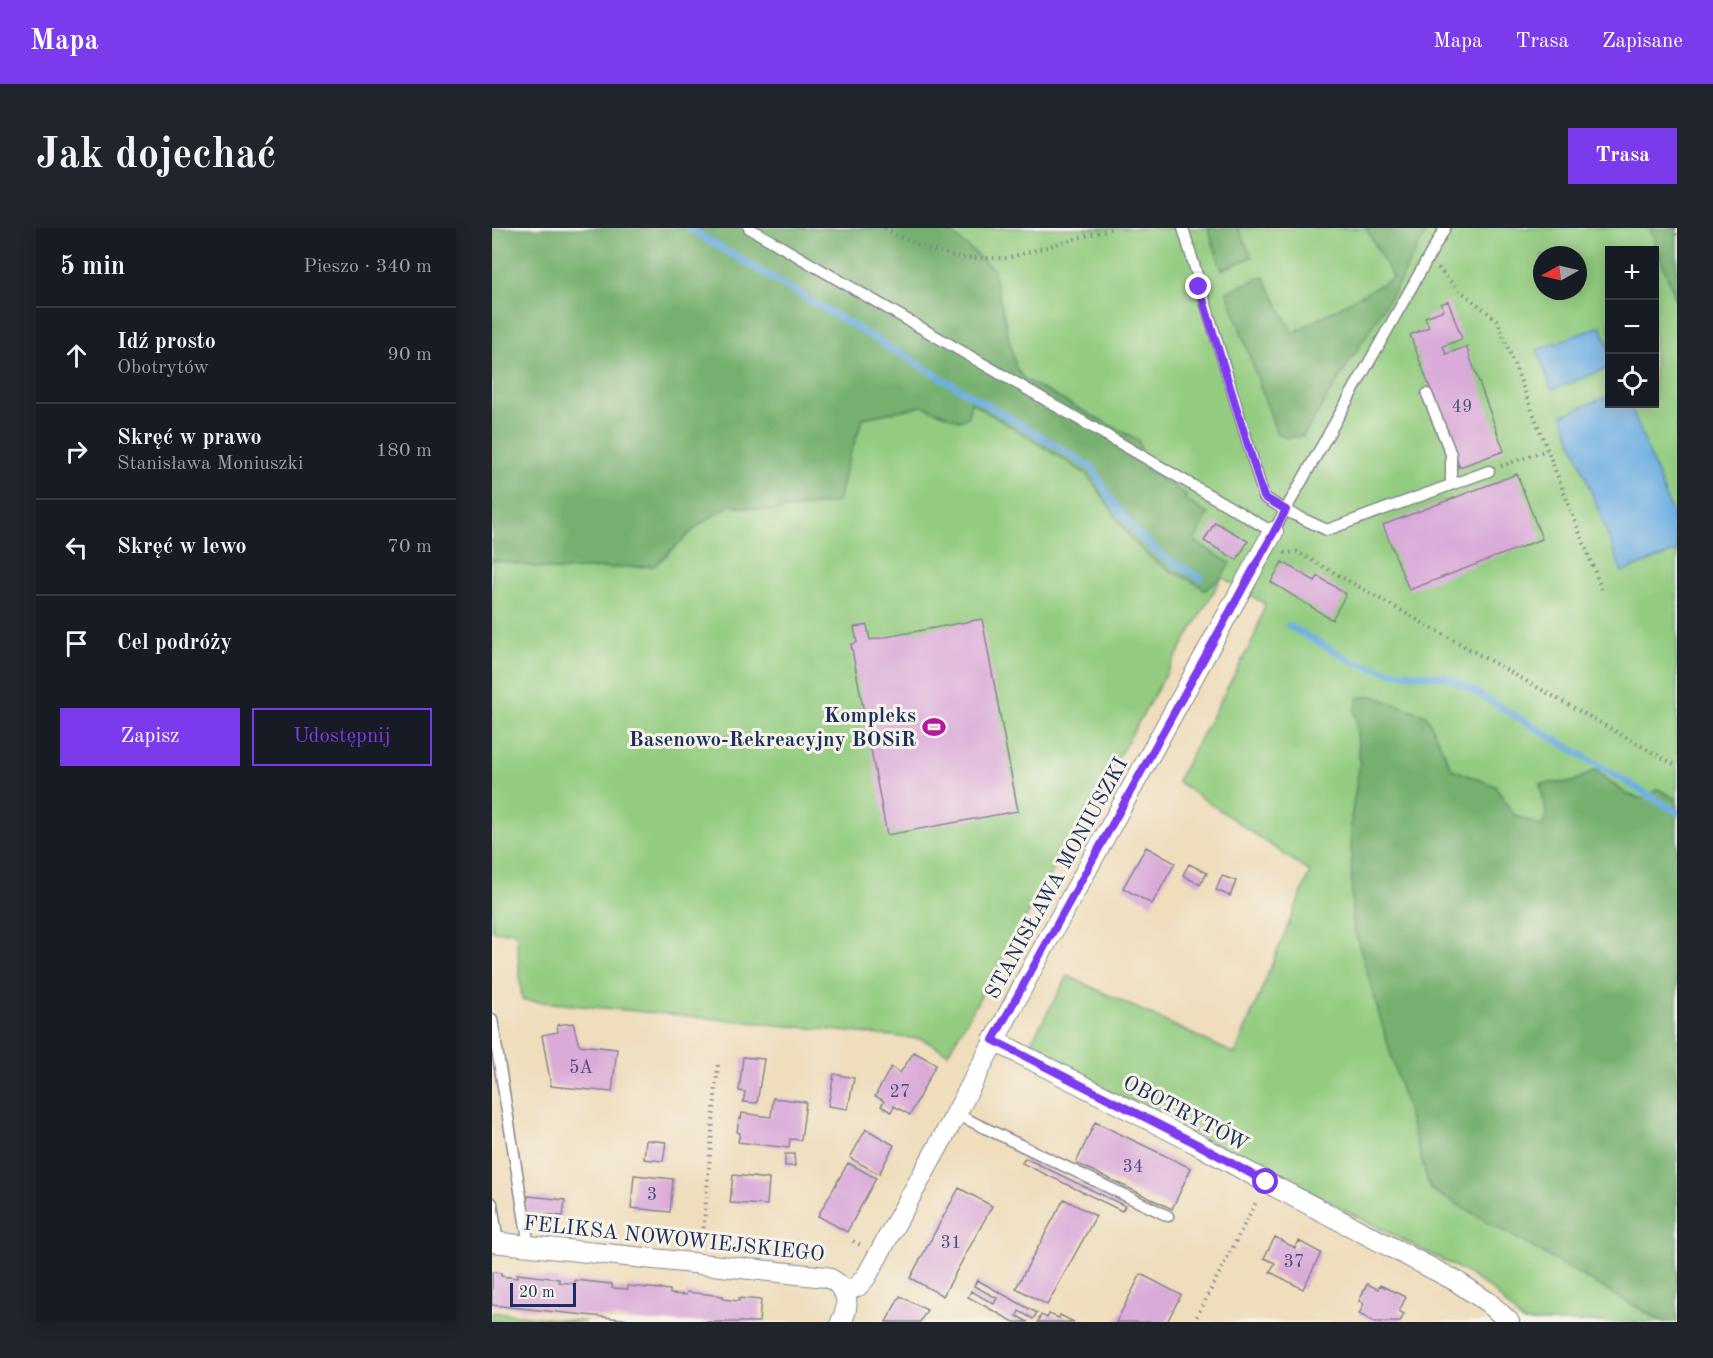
<!DOCTYPE html>
<html lang="pl">
<meta charset="utf-8">
<style>
:root{--surface:#171b24;--page:#20242c;--text:#f1f3f6;--muted:#9ea1a6;--line:#363941;--accent:#7c3aed}
body{margin:0;font-family:"Old Standard TT",serif;background:var(--page);color:var(--text)}
.controls{position:absolute;right:18px;top:18px;display:grid;overflow:hidden;border-radius:0px;box-shadow:0 3px 15px #0003}
.controls button{width:54px;height:54px;display:grid;place-items:center;padding:0;border:0;border-bottom:2px solid var(--line);background:var(--surface);color:var(--text);font:30px sans-serif}
.compass{position:absolute;left:1041px;top:18px;width:54px;height:54px;border-radius:50%;background:var(--surface);box-shadow:0 3px 15px #0003;rotate:262deg}
.scale{position:absolute;left:18px;bottom:15px;width:66px;box-sizing:border-box;padding-left:6px;border:3px solid #1b2f5e;border-top:0;font-size:16px;line-height:21px;white-space:nowrap;color:#1b2f5e;-webkit-text-stroke:4px #f7f3e8;paint-order:stroke}
.stop{position:absolute;width:18px;height:18px;margin:-14px;border:4px solid #7c3aed;border-radius:50%;background:#fff}
.stop.end{background:#7c3aed;border-color:#fff;box-shadow:0 2px 6px #0008}
.list{margin:0;padding:0;list-style:none}
h2{display:flex;justify-content:space-between;align-items:center;height:78px;margin:0;padding:0 24px;font-size:26px}
h2 small{font-size:20px;font-weight:400;color:var(--muted)}
.list li{display:grid;grid-template-columns:39px 1fr auto;gap:18px;align-items:center;box-sizing:border-box;height:96px;padding:0 24px;border-top:2px solid var(--line)}
.list b{display:block;font-size:22px;white-space:nowrap}
.list p{margin:0;font-size:20px;white-space:nowrap;color:var(--muted)}
.list em{font-size:20px;font-style:normal;color:var(--muted)}
.actions{display:flex;gap:12px;padding:18px 24px}
.actions a{flex:1;padding:14px 0;border:2px solid var(--accent);border-radius:0px;text-align:center;font-size:21px;color:var(--accent)}
.actions .main{background:var(--accent);color:#fff}
.icon{flex:none;width:33px;height:33px;fill:none;stroke:currentColor;stroke-width:2;stroke-linecap:round;stroke-linejoin:round}
.map{position:relative;flex:none;width:1185px;height:1094px;overflow:hidden;border-radius:0px}
header{display:flex;align-items:center;gap:36px;box-sizing:border-box;height:84px;padding:0 30px;background:var(--accent);color:#fff}
header strong{font-size:28px}
nav{display:flex;gap:33px;margin-inline-start:auto;font-size:21px}
.intro{display:flex;align-items:center;justify-content:space-between;box-sizing:border-box;height:144px;padding:0 36px}
h1{margin:0;font-size:42px}
.button{padding:15px 27px;border-radius:0px;background:var(--accent);color:#fff;font-size:21px;font-weight:700}
main{display:flex;gap:36px;padding:0 36px}
aside{flex:1;background:var(--surface);border-radius:0px;box-shadow:0 3px 15px #0003}
.map>svg:first-child{display:block}
.green{fill:#93cc80;stroke:#577e6f;stroke-width:1.5;fill-rule:evenodd}
.forest{fill:#76b06e;stroke:#487066;stroke-width:1.5}
.water{fill:#6eafe2;stroke:#446fa0;stroke-width:1.5}
.lines{fill:none;stroke-linecap:round;stroke-linejoin:round}
.stream{stroke:#6eafe2;stroke-width:7}
.building{fill:#daaad9}
.service-casing{stroke:#85868d;stroke-width:13}
.minor-casing{stroke:#85868d;stroke-width:22}
.path{stroke:#85868d;stroke-width:4;stroke-dasharray:1.5 4.5;stroke-linecap:butt}
.service{stroke:#fff;stroke-width:10}
.minor{stroke:#fff;stroke-width:20}
.route{stroke:#7c3aed;stroke-width:8}
.labels{text-anchor:middle;stroke-width:6;stroke-linejoin:round;paint-order:stroke}
.number-label{font-size:18px;fill:#4b4e7d}
.poi-label{font-size:21px;font-weight:bold;fill:#1b2f5e;stroke:#f7f3e8;text-anchor:end}
.street-label{font-size:21px;fill:#1b2f5e;stroke:#f7f3e8}
</style>
<header>
<strong>Mapa</strong>
<nav><a>Mapa</a><a>Trasa</a><a>Zapisane</a></nav>
</header>
<div class="intro"><h1>Jak dojechać</h1><a class="button">Trasa</a></div>
<main>
<aside>
<h2>5 min<small>Pieszo · 340 m</small></h2>
<ul class="list">
<li><svg class="icon" aria-label="ahead" viewBox="0 0 24 24"><path d="M12 20V5M6 11l6-6 6 6"/></svg><div><b>Idź prosto</b><p>Obotrytów</p></div><em>90 m</em></li>
<li><svg class="icon" aria-label="right" viewBox="0 0 24 24"><path d="M7 20v-9h11M14 6l5 5-5 5"/></svg><div><b>Skręć w prawo</b><p>Stanisława Moniuszki</p></div><em>180 m</em></li>
<li><svg class="icon" aria-label="left" viewBox="0 0 24 24"><path d="M17 20v-9H6M10 6l-5 5 5 5"/></svg><div><b>Skręć w lewo</b></div><em>70 m</em></li>
<li><svg class="icon" aria-label="arrive" viewBox="0 0 24 24"><path d="M6 21V4h12l-3 4 3 4H6"/></svg><div><b>Cel podróży</b></div></li>
</ul>
<div class="actions"><a class="main">Zapisz</a><a>Udostępnij</a></div>
</aside>
<div class="map">
<svg width="1185" height="1094" viewBox="0 0 1185 1094">
<rect width="100%" height="100%" fill="#f7f3e8"/>
<filter id="ink" filterUnits="userSpaceOnUse"><feTurbulence type="fractalNoise" baseFrequency=".0167" numOctaves="2"/><feDisplacementMap in="SourceGraphic" scale="12" xChannelSelector="R" yChannelSelector="G"/><feConvolveMatrix kernelMatrix="1 2 1 2 8 2 1 2 1" color-interpolation-filters="sRGB"/></filter>
<filter id="wash" filterUnits="userSpaceOnUse"><feTurbulence type="fractalNoise" baseFrequency=".008" numOctaves="4" result="noise"/><feDisplacementMap in="SourceGraphic" scale="24" xChannelSelector="R" yChannelSelector="G"/><feGaussianBlur stdDeviation="1.35" result="paint"/><feColorMatrix in="noise" values="0 0 0 0 0 0 0 0 0 0 0 0 0 0 0 0 0 1.4 0 .05"/><feComposite in="paint" operator="in"/></filter>
<g filter="url(#wash)">
<rect width="100%" height="100%" fill="#efddbc"/>
<path class="green" d="M257,0H1158L1185,75V572L1150,571L1134,566L1103,542L1081,554L1048,556L1055,587L1050,598L1023,588L1003,558L960,541L934,487L914,480L863,483L868,535L859,590L938,961L1171,1094H1031L1000,1062L970,1042L535,821L576,748L743,826L818,644L685,553L762,410L773,376L730,349L456,825L430,811L30,772L24,704L0,703V332L64,342L162,338L208,296L238,277L278,283L345,274L354,239L371,190L431,178ZM1118,22H1162V176H1118ZM1050,27H1086V63H1050Z
M0,1084L93,1094H0Z"/>
<path class="forest" d="M0,0H452L462,7L501,41L524,140L533,152L646,212L656,243L695,267L692,271L716,286L702,313L738,335L730,349L713,362C703,352 689,349 677,342C668,337 658,330 651,323C627,301 615,269 593,245L479,174L476,189L469,193L431,178L371,190L354,239L346,274L278,283L238,277L208,296L162,338L64,342L0,332Z
M716,0H746L760,29L730,42Z
M874,0H936L906,57L811,208L795,210L785,206L735,64L771,48L801,105L901,50Z
M1158,0H1185V75Z
M881,468L934,487L960,541L1003,558L1023,588L1050,598L1055,587L1048,556L1081,554L1103,542L1134,566L1150,571L1166,561L1185,572V1094H1171L938,961L860,693L859,590L868,535L863,483L866,470Z"/>
<path class="water" d="M1109,98L1117,121V140L1060,162L1045,122Z
M1117,168L1118,176H1138L1185,298V323L1130,344L1070,187Z"/>
<g class="lines">
<path class="stream" d="M196,0L568,220L601,241L621,275L644,304L671,329L709,350
M797,398L862,434L898,444L954,449L982,463L1185,584"/>
</g>
<g id="blocks">
<path class="building" d="M956,73L970,111L951,118L954,126L976,118L975,121L1012,223L965,240L964,238L967,237L918,107L937,99L933,89L952,82L949,76Z
M1025,246L1050,311L917,362L891,297Z
M723,294L756,313L745,332L712,313Z
M790,334L823,353L826,348L854,366L840,392L779,354Z
M490,391L526,583L395,607L359,416L365,415L362,399L375,397L378,412Z
M654,619L683,635L660,676L631,660Z
M697,636L715,645L708,657L691,647Z
M730,648L744,653L738,668L724,662Z
M81,795L87,817L125,821L120,864L59,858L50,807L66,804L65,797Z
M422,824L444,836L418,887L402,878L399,884L389,878L392,873L383,868L399,839L408,845Z
M251,829L272,831L265,875L251,874L253,864L247,863Z
M342,846L362,850L356,881L336,878Z
M281,870L314,874L309,912L298,911L297,920L246,914L248,905L245,904L247,890L249,891L250,885L279,889Z
M603,894L699,940L680,981L584,935Z
M374,901L402,917L387,946L358,930Z
M154,912L174,914L171,933L152,931Z
M293,926H302L303,938H293Z
M533,930L633,978L630,983L530,935Z
M356,935L384,950L355,1004L326,988Z
M142,947L181,951L178,984L139,980Z
M241,947L277,951L275,977L238,975Z
M467,960L500,978L451,1068L418,1050Z
M36,968L73,972L71,988L34,984Z
M572,971L604,988L555,1077L524,1060Z
M783,1009L803,1020L807,1013L829,1025L811,1061L778,1044L783,1035L772,1030Z
M0,1044L9,1045V1048L25,1050V1046L67,1051V1054L83,1056V1052L120,1056V1060L136,1061V1058L178,1062V1066L194,1067L195,1064L231,1068V1071L247,1073V1070L269,1072L267,1094H158L0,1077Z
M649,1046L689,1067L675,1094H624Z
M485,1052L545,1085L541,1091L527,1083L525,1088L536,1094H522L476,1069L479,1063L502,1076L505,1070L482,1058Z
M875,1056L886,1061L888,1057L914,1069L907,1083L912,1086L908,1094H882L867,1086L872,1076L867,1073Z
M408,1068L435,1082L428,1094H394Z
M557,1086L567,1090L568,1087L582,1094H546L549,1087L555,1090Z"/>
</g>
</g>
<g filter="url(#ink)">
<use href="#blocks" fill-opacity="0" stroke="#85868d" stroke-width="1.5"/>
<g class="lines">
<g class="service-casing">
<path id="service" d="M257,0L781,304L953,0
M691,0L772,269L794,283L835,302L997,243
M935,166L959,226V257
M0,791L37,1018
M464,886L676,988
M0,975L6,1015"/>
</g>
<g class="minor-casing">
<path id="minor" d="M501,812L705,916L774,954L964,1053L997,1075L1017,1094
M0,1014L334,1049C354,1057 360,1074 349,1094
M352,1064L366,1058L374,1049L464,886L542,737L781,304"/>
</g>
<path class="path" d="M393,0L404,7L439,22L470,30H515L622,0
M1182,0L1185,8
M946,40L966,61L1005,92L1111,365
M1009,238L1055,222
M792,325L805,324L1185,538
M361,1013L371,1018
M210,1018L226,835
M702,1094L765,972"/>
<use href="#service" class="service"/>
<use href="#minor" class="minor"/>
</g>
</g>
<g class="lines" filter="url(#ink)">
<path class="route" d="M707,59L772,269L794,282L501,812L705,916L774,954"/>
</g>
<defs>
<g id="stadium-bare" transform="scale(1.8)"><path d="M0-5a6.5 5 0 1 0 0 10a6.5 5 0 1 0 0-10ZM-3.5-1.8h7v3.6h-7Z" fill="#b5179e" stroke="#f7f3e8" stroke-width="2.5" paint-order="stroke"/></g>
</defs>
<g fill-rule="evenodd">
<use href="#stadium-bare" x="442" y="499"/>
</g>
<g class="labels">
<g class="number-label">
<text x="970" y="184">49</text>
<text x="89" y="845">5A</text>
<text x="408" y="869">27</text>
<text x="641" y="944">34</text>
<text x="160" y="972">3</text>
<text x="459" y="1020">31</text>
<text x="802" y="1039">37</text>
</g>
<g class="poi-label">
<text x="424" y="494">Kompleks<tspan x="424" dy="24">Basenowo-Rekreacyjny BOSiR</tspan></text>
</g>
<g class="street-label">
<text transform="translate(564 650) rotate(-61)" y="7">STANISŁAWA MONIUSZKI</text>
<text transform="translate(694 885) rotate(28)" y="7">OBOTRYTÓW</text>
<text transform="translate(182 1010) rotate(6)" y="7">FELIKSA NOWOWIEJSKIEGO</text>
</g>
</g>
</svg>
<div class="controls">
<button>+</button>
<button>−</button>
<button><svg class="icon" aria-label="locate" viewBox="0 0 24 24"><circle cx="12" cy="12" r="6"/><path d="M12 2v4M12 18v4M2 12h4M18 12h4"/></svg></button>
</div>
<svg class="compass" viewBox="-18 -18 36 36"><path d="M0-13l5 13h-10z" fill="#e53935"/><path d="M0 13l5-13h-10z" fill="#9ea1a6"/></svg>
<div class="scale">20 m</div>
<div class="stop" style="left:774px;top:954px"></div>
<div class="stop end" style="left:707px;top:59px"></div>
</div>
</main>
